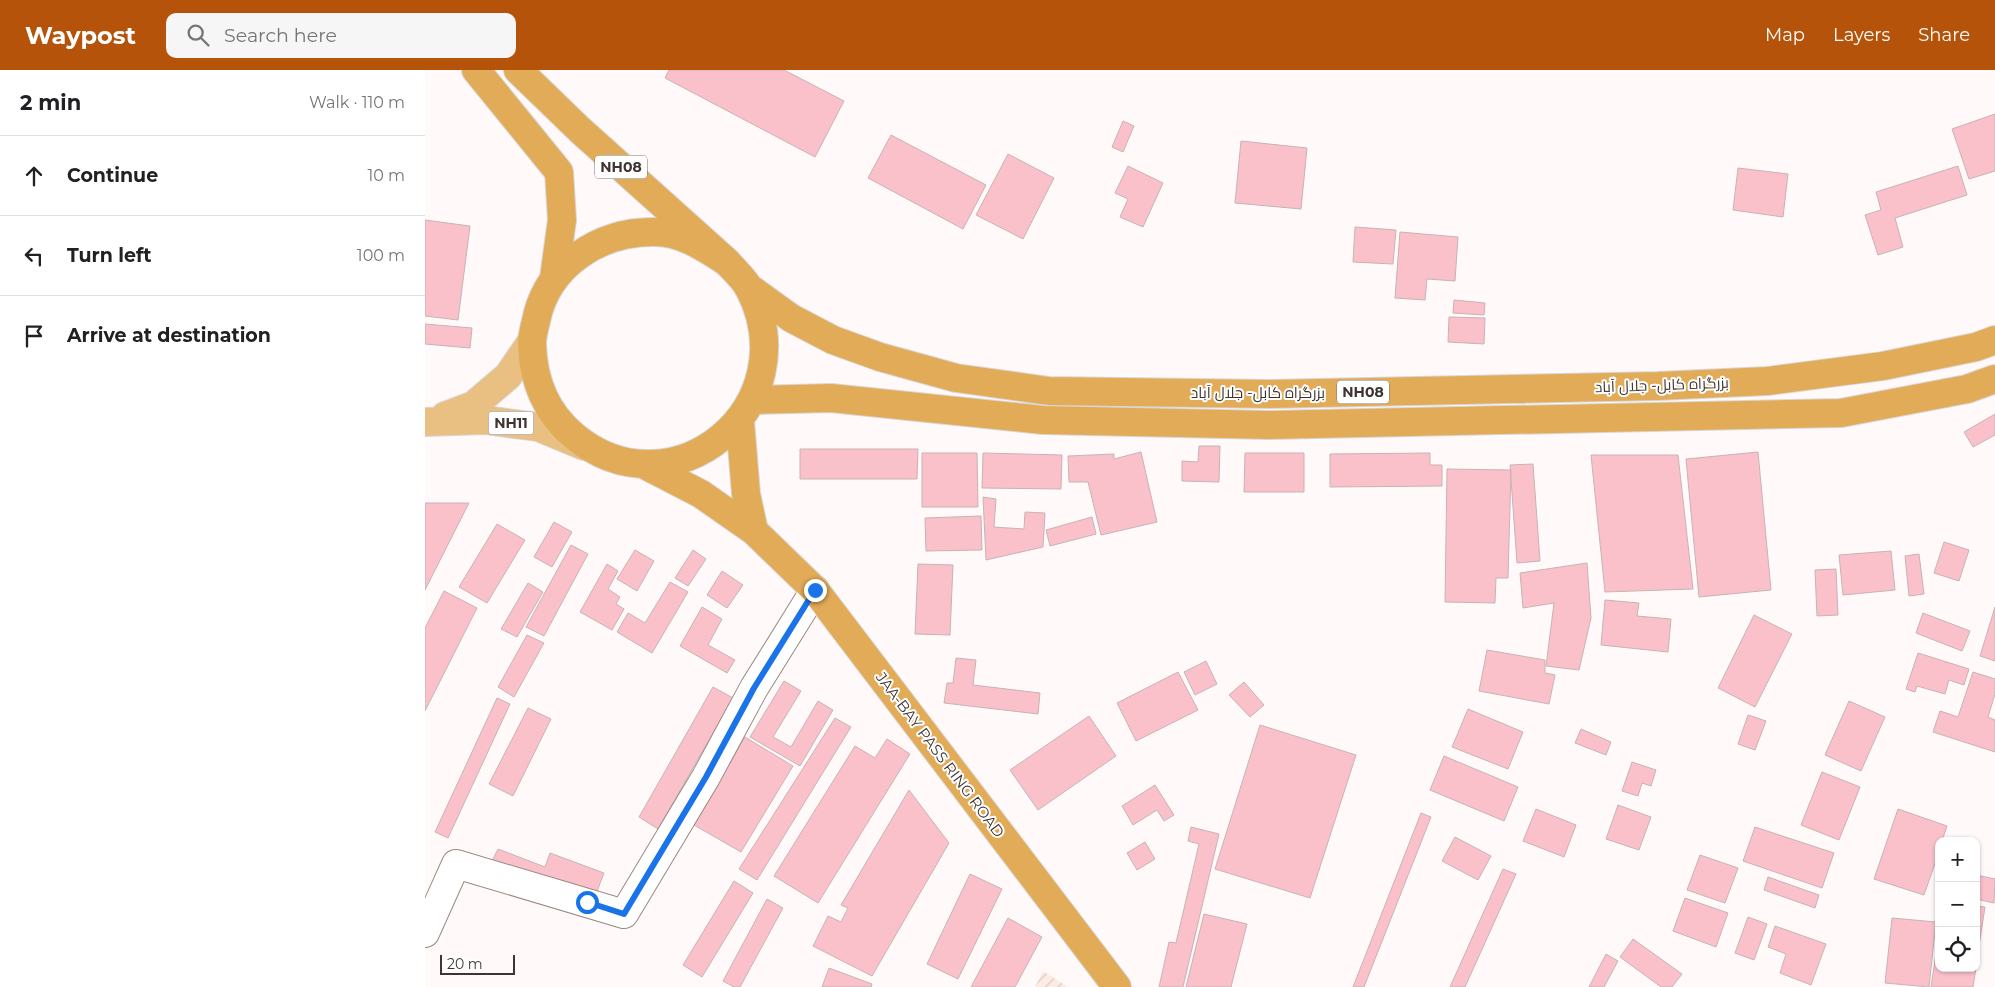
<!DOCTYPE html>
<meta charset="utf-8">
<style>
:root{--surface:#fff;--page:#f6f6f6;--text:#202124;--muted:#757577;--line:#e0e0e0;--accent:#b45309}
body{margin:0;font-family:Montserrat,Cairo,sans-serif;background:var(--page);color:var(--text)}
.controls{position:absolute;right:15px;bottom:15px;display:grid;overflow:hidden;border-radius:10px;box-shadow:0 1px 4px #0004}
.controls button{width:45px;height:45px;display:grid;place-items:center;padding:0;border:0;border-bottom:1px solid var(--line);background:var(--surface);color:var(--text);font:25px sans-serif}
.scale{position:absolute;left:15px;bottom:12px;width:75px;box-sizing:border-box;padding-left:5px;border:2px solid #3e3533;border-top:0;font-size:14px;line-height:18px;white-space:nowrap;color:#3e3533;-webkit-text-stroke:4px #fff;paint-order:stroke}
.stop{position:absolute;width:15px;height:15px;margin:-11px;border:4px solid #1a73e8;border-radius:50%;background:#fff}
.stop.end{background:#1a73e8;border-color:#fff;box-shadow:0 1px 5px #0008}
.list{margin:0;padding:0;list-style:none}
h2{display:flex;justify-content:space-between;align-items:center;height:65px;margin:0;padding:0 20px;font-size:21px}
h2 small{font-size:16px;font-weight:400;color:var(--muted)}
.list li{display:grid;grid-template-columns:32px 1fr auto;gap:15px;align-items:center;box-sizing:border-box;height:80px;padding:0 20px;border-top:1px solid var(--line)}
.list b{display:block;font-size:19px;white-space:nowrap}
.list em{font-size:16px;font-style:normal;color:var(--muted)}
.icon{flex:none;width:28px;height:28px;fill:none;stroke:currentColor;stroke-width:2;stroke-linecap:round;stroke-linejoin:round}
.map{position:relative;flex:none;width:1570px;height:917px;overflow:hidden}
header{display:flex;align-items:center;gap:30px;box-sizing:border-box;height:70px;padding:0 25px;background:var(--accent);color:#fff}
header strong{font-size:24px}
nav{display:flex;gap:28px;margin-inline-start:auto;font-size:18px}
.search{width:350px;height:45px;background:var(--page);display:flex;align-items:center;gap:12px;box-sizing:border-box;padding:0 18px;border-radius:10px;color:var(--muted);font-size:19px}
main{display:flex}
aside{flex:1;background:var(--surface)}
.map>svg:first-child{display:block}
.industrial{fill:url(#industrial-furrows)}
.building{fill:#fac1cb;stroke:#c8b2b5}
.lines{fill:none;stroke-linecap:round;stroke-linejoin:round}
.minor-casing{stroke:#9b8881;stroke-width:30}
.primary-casing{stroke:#d8d7d6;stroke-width:30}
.trunk-casing{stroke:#d8d7d6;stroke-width:30}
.minor{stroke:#fff;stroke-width:28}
.primary{stroke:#e9c082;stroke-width:28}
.trunk{stroke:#e2ab58;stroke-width:28}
.route{stroke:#1a73e8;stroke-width:6}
.labels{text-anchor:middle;stroke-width:4;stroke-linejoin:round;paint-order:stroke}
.shield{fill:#fff;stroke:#787270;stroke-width:1}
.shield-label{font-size:14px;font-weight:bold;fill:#3e3533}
.street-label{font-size:15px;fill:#3e3533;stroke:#fff}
</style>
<header>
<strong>Waypost</strong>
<div class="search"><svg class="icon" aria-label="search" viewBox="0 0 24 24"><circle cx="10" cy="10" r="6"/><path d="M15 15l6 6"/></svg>Search here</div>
<nav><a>Map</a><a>Layers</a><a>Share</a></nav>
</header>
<main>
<aside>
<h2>2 min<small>Walk · 110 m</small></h2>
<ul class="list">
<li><svg class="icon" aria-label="ahead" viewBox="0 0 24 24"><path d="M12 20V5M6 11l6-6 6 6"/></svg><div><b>Continue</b></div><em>10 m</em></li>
<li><svg class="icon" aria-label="left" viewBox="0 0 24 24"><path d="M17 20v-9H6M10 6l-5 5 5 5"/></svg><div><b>Turn left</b></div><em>100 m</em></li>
<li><svg class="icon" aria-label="arrive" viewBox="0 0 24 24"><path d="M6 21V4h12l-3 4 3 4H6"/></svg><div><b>Arrive at destination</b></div></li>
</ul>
</aside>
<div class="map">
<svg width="1570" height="917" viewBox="0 0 1570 917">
<defs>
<pattern id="industrial-furrows" width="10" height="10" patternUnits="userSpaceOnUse" patternTransform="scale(1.25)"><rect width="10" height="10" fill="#fdebe5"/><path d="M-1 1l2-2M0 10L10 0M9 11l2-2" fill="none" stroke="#dacac5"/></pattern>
</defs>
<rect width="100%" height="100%" fill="#fffaf9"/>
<path class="industrial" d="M618,901L643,917H610Z"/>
<path class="building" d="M244,0H359L419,31L390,87L240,8Z
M1570,44V101L1544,109L1527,59Z
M698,51L709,56L698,82L687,77Z
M466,65L561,115L538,159L443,108Z
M816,71L882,78L876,139L810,133Z
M583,84L629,108L598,169L551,145Z
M703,96L738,113L718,157L695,147L703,129L690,123Z
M1533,96L1542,125L1470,148L1478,177L1453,185L1440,145L1456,140L1451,122Z
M1313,98L1363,104L1358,147L1308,140Z
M0,150L45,156L33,250L0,246Z
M930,157L971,160L968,194L928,192Z
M975,162L1033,167L1030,211L1002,209L1000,230L970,228Z
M1029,230L1060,233L1059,245L1028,243Z
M1024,247L1060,248L1059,274L1023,272Z
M0,254L47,258L45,278L0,274Z
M1570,344V365L1548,377L1539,362Z
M774,376H795L794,412L757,411V391L773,392Z
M375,379H493L492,409H375Z
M716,382L732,452L676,465L663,412H644L643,386L689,384V389Z
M1333,382L1346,520L1274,527L1261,389Z
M497,383H552L553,437H497Z
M558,383L637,385L636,419L557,418Z
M820,383H879V422H819Z
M1005,383V395H1017V416L905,417V384Z
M1166,385H1253L1268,519L1180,522Z
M1108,394L1115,491L1092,493L1085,395Z
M1022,399L1086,400L1083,508H1071L1070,533L1020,532Z
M558,427L571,429L569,457L599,459L600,442L620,443L618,477L561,490Z
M0,433H44L0,520Z
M556,446L557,480L501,481L500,448Z
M667,447L671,464L625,476L621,460Z
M129,452L147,462L127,497L109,487Z
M72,454L100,470L62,533L34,517Z
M1519,472L1544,480L1534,511L1509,503Z
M146,475L163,484L119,566L101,557Z
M210,480L229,491L212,521L192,509Z
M268,480L281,489L263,516L250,508Z
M1466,481L1470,520L1418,525L1414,485Z
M1494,484L1499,524L1484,526L1480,486Z
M1162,493L1166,548L1154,600L1121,596L1129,533L1098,538L1095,503Z
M182,494L193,501L183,519L195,527L191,534L199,539L187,560L155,542Z
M493,494L528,495L525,565L490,564Z
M1411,499L1413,545L1392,546L1390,500Z
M297,501L318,515L302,538L282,525Z
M245,512L263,522L227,583L192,562L203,543L220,553Z
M103,513L118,522L92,567L76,559Z
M19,521L52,538L0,641V558Z
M1180,530L1214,533L1212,546L1246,549L1243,582L1176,575Z
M277,537L297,549L283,575L310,590L302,603L255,576Z
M1570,537V591L1555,586Z
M1498,543L1545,561L1537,581L1491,563Z
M1329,545L1367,564L1330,637L1293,618Z
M102,565L119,573L89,627L73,617Z
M1062,580L1120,590V603L1130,605L1124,634L1054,621Z
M1493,583L1544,599L1539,615L1524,610L1520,624L1492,616L1490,622L1481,619Z
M531,588L551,590L548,615L615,623L613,644L519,633L522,613H528Z
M781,591L792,614L770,625L759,602Z
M753,602L773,640L711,671L692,633Z
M1548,602L1570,609V624L1563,647L1570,650V682L1508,662L1515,641L1533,647Z
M359,611L376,621L348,667L366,677L393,631L408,640L375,696L325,667Z
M819,612L839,635L825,647L804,625Z
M288,617L308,628L233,759L214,747Z
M72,628L85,634L23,768L10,762Z
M1424,631L1460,647L1436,701L1400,685Z
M103,638L126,649L88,726L64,714Z
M1043,639L1098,662L1083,699L1027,677Z
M1323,645L1341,651L1330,680L1313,674Z
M664,646L691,686L613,740L585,700Z
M410,648L426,657L332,810L314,799Z
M835,655L931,685L885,828L790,799Z
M1156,659L1186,672L1181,685L1150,673Z
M320,667L368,696L316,782L269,755Z
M462,669L485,684L393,833L349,806L430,676L450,688Z
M1019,686L1093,717L1079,751L1005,720Z
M1207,692L1231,700L1226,716L1217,713L1213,726L1197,721Z
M1397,702L1435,717L1414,770L1376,755Z
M730,715L749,745L739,751L732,740L708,755L697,736Z
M484,720L524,773L447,906L388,876L403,846L416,852L423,838L416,835Z
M1193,735L1226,747L1214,780L1181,769Z
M1111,739L1151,755L1139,787L1098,771Z
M1473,739L1522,756L1517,771H1514V782L1499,825L1449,809Z
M996,743L1006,747L939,917H928Z
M766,757L794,764L758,917H734L744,872L751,873L774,774L763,771Z
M1330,757L1409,783L1397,818L1318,791Z
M1030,767L1066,786L1053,810L1017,791Z
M720,772L730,789L712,800L702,783Z
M73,779L120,797L125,783L179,803L169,829L67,791Z
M1275,785L1313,798L1300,833L1262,820Z
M1078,799L1091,804L1040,917H1025Z
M545,804L577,819L533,909L502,894Z
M1551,805L1570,809L1569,833L1551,829Z
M1343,807L1394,825L1390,838L1339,820Z
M309,811L328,823L277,907L258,895Z
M1260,828L1303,843L1291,877L1248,861Z
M342,829L358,838L315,917H309L298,911Z
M1551,836L1560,837L1554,876H1551Z
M779,844L822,854L806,917H761Z
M1323,847L1342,854L1329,890L1310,883Z
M583,848L617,867L590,917H546Z
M1467,848L1511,852L1504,917L1460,913Z
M1350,856L1401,874L1386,915L1355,903L1361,884L1343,877Z
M1208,869L1257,904L1247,917H1236L1195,887Z
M1512,877L1514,898H1551L1548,917H1506Z
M1181,884L1193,891L1179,917H1164Z
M404,898L447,914L446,917H397Z"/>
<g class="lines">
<g class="minor-casing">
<path id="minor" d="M0,863L31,794L199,844L281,707L329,618L390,520"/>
</g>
<g class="primary-casing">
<path id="primary" d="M20,346L49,335L83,306L107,271
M0,352L60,350L113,357L159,376"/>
</g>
<g class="trunk-casing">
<path id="trunk" d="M51,0L134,102L137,150L129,208
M93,0L155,60L302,192C309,200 319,209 324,218C385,336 248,448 149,366C121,343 108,310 107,274C107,266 109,259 111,251C122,195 175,161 230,162C257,162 280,178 302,192
M323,217L366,248L408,270L455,287L531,308L624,321L845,324L1233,316L1343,311L1458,296L1551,277L1570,270
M327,330L406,328L618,350L844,355L1416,343L1542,319L1570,309
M315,351L321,424L329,461
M218,394L276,424L329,461L390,520L692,917"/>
</g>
<use href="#minor" class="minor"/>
<use href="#primary" class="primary"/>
<use href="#trunk" class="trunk"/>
</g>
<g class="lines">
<path class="route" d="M162,832L199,844L281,707L329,618L390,520"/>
</g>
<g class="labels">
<g class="shield">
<rect x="170" y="85.5" width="52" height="23" rx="4"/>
<rect x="912" y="310.5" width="52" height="23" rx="4"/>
<rect x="63.5" y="341.5" width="45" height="23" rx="4"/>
</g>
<g class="shield-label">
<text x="196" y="102">NH08</text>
<text x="938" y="327">NH08</text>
<text x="86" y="358">NH11</text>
</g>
<g class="street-label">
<text transform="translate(1237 315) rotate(-2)" y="5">بزرگراه کابل- جلال آباد</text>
<text x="833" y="328">بزرگراه کابل- جلال آباد</text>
<text transform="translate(515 685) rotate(53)" y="5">JAA-BAY PASS RING ROAD</text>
</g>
</g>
</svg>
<div class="controls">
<button>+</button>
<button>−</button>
<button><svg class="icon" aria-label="locate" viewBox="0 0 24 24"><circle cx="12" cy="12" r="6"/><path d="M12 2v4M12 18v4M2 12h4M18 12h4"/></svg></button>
</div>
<div class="scale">20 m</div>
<div class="stop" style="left:162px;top:832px"></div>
<div class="stop end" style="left:390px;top:520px"></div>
</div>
</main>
